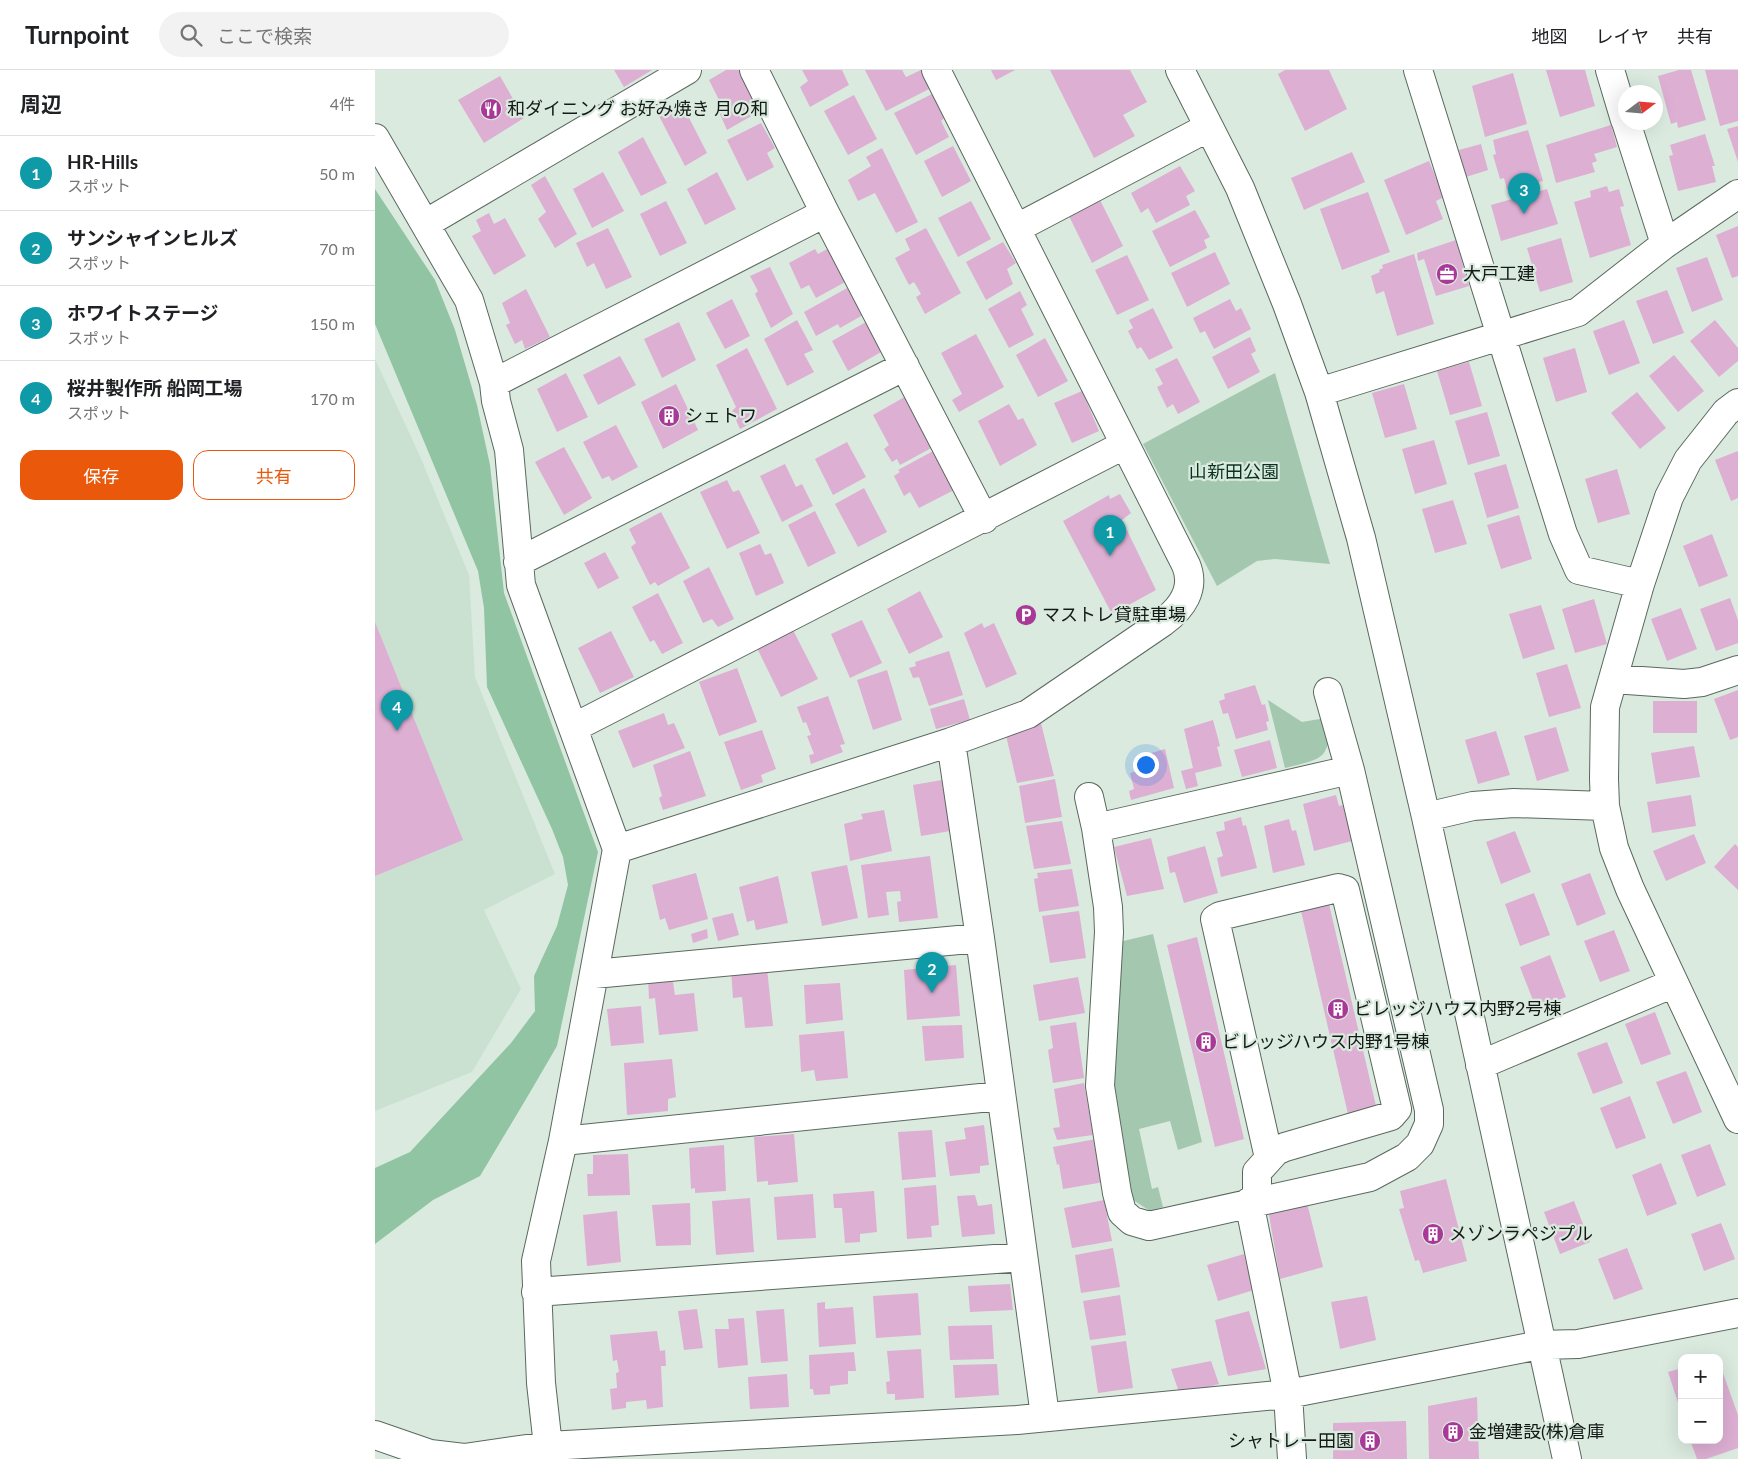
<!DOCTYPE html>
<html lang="ja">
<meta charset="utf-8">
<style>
:root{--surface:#fff;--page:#f2f2f2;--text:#202124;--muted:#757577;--line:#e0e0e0;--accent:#ea580c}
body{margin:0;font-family:Lato,"Noto Sans JP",sans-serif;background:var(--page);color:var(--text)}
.controls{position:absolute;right:15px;bottom:15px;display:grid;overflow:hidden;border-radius:10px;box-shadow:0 5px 20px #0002}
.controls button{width:45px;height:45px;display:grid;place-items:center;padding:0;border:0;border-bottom:1px solid var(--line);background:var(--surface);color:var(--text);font:25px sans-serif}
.compass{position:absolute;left:1243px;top:15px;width:45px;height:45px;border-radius:50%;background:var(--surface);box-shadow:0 5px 20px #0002;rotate:74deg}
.you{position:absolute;left:770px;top:694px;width:18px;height:18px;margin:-12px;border:4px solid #fff;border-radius:50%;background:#1a73e8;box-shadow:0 0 0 8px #1a73e833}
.badge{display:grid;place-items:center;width:32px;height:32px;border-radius:50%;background:var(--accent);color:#fff;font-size:16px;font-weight:700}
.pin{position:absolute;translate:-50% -41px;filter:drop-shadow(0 1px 2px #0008)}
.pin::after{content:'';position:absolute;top:26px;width:18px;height:15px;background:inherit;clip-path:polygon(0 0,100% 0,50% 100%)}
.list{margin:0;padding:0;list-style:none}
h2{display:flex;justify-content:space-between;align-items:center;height:65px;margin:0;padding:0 20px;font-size:21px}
h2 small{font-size:16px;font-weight:400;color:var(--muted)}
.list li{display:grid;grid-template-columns:32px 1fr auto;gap:15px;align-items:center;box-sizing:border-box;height:75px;padding:0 20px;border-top:1px solid var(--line)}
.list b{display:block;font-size:19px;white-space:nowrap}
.list p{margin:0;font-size:16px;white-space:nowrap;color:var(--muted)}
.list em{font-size:16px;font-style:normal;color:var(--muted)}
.actions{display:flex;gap:10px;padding:15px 20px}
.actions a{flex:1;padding:11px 0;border:1px solid var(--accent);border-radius:15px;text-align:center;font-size:18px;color:var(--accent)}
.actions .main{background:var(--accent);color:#fff}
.icon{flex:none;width:28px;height:28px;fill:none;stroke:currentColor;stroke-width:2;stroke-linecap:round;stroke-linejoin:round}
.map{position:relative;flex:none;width:1363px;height:1389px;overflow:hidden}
header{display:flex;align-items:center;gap:30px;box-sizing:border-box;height:70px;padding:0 25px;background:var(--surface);border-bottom:1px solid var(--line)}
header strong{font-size:24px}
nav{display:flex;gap:28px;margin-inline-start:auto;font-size:18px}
.search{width:350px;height:45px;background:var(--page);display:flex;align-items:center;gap:12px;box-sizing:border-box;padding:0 18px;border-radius:28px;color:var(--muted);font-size:19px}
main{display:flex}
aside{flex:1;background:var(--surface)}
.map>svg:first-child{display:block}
.built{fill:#cae1d1}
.green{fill:#a3c8af}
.forest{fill:#91c4a3}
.building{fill:#ddafd3}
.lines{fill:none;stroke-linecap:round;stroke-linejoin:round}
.minor-casing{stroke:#5a695f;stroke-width:30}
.minor{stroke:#fff;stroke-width:28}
.labels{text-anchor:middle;stroke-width:4.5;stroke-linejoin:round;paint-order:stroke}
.poi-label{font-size:18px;fill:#131915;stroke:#daeadf;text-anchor:start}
.park-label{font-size:18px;fill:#08321c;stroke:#daeadf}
</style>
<header>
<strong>Turnpoint</strong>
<div class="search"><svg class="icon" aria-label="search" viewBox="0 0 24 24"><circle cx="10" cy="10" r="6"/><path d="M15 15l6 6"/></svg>ここで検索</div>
<nav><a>地図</a><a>レイヤ</a><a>共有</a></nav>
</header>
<main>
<aside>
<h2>周辺<small>4件</small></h2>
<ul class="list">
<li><span class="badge" style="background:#0f9aa8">1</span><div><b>HR-Hills</b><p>スポット</p></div><em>50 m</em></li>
<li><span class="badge" style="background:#0f9aa8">2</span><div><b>サンシャインヒルズ</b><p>スポット</p></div><em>70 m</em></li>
<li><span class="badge" style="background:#0f9aa8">3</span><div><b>ホワイトステージ</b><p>スポット</p></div><em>150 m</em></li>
<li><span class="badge" style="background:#0f9aa8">4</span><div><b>桜井製作所 船岡工場</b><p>スポット</p></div><em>170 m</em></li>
</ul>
<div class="actions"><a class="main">保存</a><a>共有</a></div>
</aside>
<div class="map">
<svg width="1363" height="1389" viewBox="0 0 1363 1389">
<rect width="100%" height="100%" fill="#daeadf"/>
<path class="built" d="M0,289L45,386L94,505L100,607L180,804L109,840L146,919L97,1002L0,1041Z"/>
<path class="green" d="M900,303L955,494L900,489L882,491L842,516L768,374Z
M893,630L927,652L956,647C953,690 951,688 910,698Z
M778,864L827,1072L803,1080L795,1051L764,1059L777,1119L783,1117L788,1137L775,1141L752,1126L734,1015L744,872Z"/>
<path class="forest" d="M0,119L60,210L80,260L102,335L115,395L129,523L223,782L182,976L154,1024L105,1106L58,1130L0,1174V1098L35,1082L136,973L160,941L159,906L182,856L193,815L188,787L177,759L112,617L109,538L103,501L0,254Z"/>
<path class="building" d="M239,0H277L249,17Z
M351,0H364L385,41L352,60L345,44L349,40L334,10Z
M427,0H467L474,15L435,37L425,17L433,11Z
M490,0H527L531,7L546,0L556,18L511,41Z
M616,0H640L621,10Z
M675,0H755L772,32L748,45L760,66L719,88Z
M910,0H954L972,39L930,61L903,4Z
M1171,0H1210L1220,36L1185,47Z
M1304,0H1316L1331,50L1303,58L1302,52L1296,54L1283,6Z
M1330,0H1363V51L1345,56Z
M1138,3L1152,54L1110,67L1097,16Z
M125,6L149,48L109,73L83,30Z
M557,24L569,48L566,51L574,67L541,85L519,43Z
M479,25L502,69L473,85L449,41Z
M307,34L332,83L310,96L284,46Z
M386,53L400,78L392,83L399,97L372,111L352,70Z
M1236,55L1242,77L1219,84L1222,91L1217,93L1220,102L1181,113L1171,75Z
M1363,56V92L1352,59Z
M1153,60L1168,111L1132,120L1129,108L1125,109L1118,85L1121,84L1118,70Z
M1330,64L1340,96H1337L1341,112L1303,121L1294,86L1298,85L1295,75Z
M268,67L292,113L266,126L243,82Z
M1106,74L1113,100L1091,107L1084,80Z
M578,76L596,111L567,127L549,91Z
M507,78L543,152L521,163L500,123L483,131L473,110L496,96L491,87Z
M977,82L990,112L929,140L916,108Z
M1054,91L1069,127L1061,131L1068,149L1031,165L1009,110Z
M805,96L820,121L811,126L815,135L781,153L773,138L766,143L756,123Z
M228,102L249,141L217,158L198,119Z
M342,102L361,139L330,155L312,119Z
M170,106L202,164L180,178L163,149L171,142L156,115Z
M1232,116L1234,122L1244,119L1249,136L1245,137L1256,175L1215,188L1199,132L1216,127L1215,121Z
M1172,119L1183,154L1126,171L1116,135Z
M993,122L1015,182L967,200L945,139Z
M725,130L748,176L717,193L694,146Z
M291,131L312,173L285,186L265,144Z
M596,131L616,169L583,187L563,148Z
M820,140L835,167L829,170L832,178L795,197L777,161Z
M114,143L119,154L130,148L151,186L119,205L97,166L106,161L101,150Z
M1363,156V206L1357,208L1341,165Z
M233,158L257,207L231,219L219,193L212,197L201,173Z
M551,158L586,223L550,244L541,227L546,224L539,212L534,215L520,188L535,180L530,169Z
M1186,168L1198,212L1165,222L1152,178Z
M1081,170L1094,216L1061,226L1049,189L1043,191L1042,183Z
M628,172L641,193L632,199L638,214L611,230L591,192Z
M454,178L472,211L441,228L434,215L426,219L414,193L440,179L443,184Z
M840,182L855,214L812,237L796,203Z
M1039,184L1059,254L1022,266L1009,221L1001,224L996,206L1005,202L1004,200L1008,198L1007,195Z
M752,185L774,230L742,245L720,200Z
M1332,187L1348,230L1317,242L1301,198Z
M395,197L418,244L396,258L380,224L383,221L375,206Z
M474,217L488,245L465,258L463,254L441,266L429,242Z
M151,219L175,267L150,279L147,270L140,274L131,255L135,253L127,233Z
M1292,220L1309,263L1278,274L1261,231Z
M645,221L652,235L646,239L659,265L634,278L613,239Z
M357,229L375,266L350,279L331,243Z
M855,229L861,241L866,238L876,259L839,279L830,261L825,263L818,248Z
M778,238L798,278L774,290L766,277L762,279L753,261L758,258L754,250Z
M422,250L438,280L429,284L439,302L412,316L389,269Z
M1249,250L1265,293L1234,305L1218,261Z
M1340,250L1363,278V291L1344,307L1315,271Z
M304,252L321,290L287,308L269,269Z
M491,252L506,282L473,301L457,271Z
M601,264L629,317L584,342L577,330L587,324L566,283Z
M875,267L881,281L876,284L885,302L853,319L837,287Z
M670,268L693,311L663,327L641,285Z
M372,278L402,339L365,359L357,341L361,337L341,295Z
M1200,278L1212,322L1181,332L1168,288Z
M1299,285L1329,321L1303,342L1274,306Z
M245,286L261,315L223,335L208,305Z
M802,288L825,332L803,344L798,334L792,338L782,317L788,314L780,299Z
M1094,292L1107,336L1075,345L1062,301Z
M191,303L213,347L182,362L162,319Z
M301,314L323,360L288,379L266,332Z
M1029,314L1042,359L1010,368L997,323Z
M707,321L724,361L697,373L679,333Z
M1262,322L1291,358L1265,379L1236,343Z
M533,325L560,376L525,395L522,389L517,392L509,379L514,375L498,345Z
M634,334L643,350L648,348L662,375L625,396L603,351Z
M1112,342L1125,386L1093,395L1080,351Z
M241,355L263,397L237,411L234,406L227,409L208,372Z
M1059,370L1072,414L1040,424L1027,379Z
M472,372L491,407L458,425L440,389Z
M189,377L217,428L189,445L160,392Z
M562,379L583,418L544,438L535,422L529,426L519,406L525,402L523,400Z
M1363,381V428L1356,431L1340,390Z
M410,394L421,417L427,414L438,436L407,452L385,406Z
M1131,394L1144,438L1112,448L1099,403Z
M1242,399L1255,444L1223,453L1210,409Z
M352,410L358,422L364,420L385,463L352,479L325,422Z
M489,418L512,462L483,477L460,434Z
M745,424L756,443L747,450L781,520L737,544L688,451L734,425L735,429Z
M1078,430L1092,474L1060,483L1047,439Z
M440,441L461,483L433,497L413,455Z
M286,442L315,498L283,516L280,512L275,515L256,477L261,473L254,459Z
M1144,445L1157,489L1126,499L1112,455Z
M1337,464L1353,506L1324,517L1308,476Z
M385,474L390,485L396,483L409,513L381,526L364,483Z
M230,482L244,508L223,519L209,493Z
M334,497L359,549L343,557L337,549L328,553L308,511Z
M545,521L568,567L534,584L512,539Z
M283,523L308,573L287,584L279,570L275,572L257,537Z
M1355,528L1363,550V573L1341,581L1325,539Z
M1219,529L1232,574L1200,583L1187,539Z
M1166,535L1180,579L1148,589L1134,544Z
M1306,538L1322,579L1292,591L1276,549Z
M487,550L507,593L475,608L456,564Z
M0,552L88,770L0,806Z
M607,553L609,558L619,553L642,604L611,618L589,563Z
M418,560L443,609L406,627L382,578Z
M236,561L259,607L225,623L203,578Z
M574,581L588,625L554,636L544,607L538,608L534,598L541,596L540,592Z
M1192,594L1206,638L1174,647L1161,603Z
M362,598L382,652L344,666L324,612Z
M512,600L527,650L498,660L482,610Z
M880,615L887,635L890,634L894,651L891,652L893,660L861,669L853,643L848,644L844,631L850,629L849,624Z
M1363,620V667L1355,670L1339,629Z
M453,626L470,674L465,675L468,682L436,694L434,685L439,684L432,666L436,665L431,652L428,653L422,637Z
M589,629L595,650L561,659L555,639Z
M1278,631H1322V663H1278Z
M289,643L293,655L299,653L310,678L258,698L243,661Z
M838,650L845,676L842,677L847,696L820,703L823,716L811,719L806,701L818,698L809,659Z
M666,653L679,706L642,713L630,661Z
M1181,657L1194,701L1162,711L1149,666Z
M387,660L401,699L386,705L388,712L366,720L349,672Z
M1121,661L1135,705L1103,714L1090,670Z
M895,670L902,698L867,707L859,680Z
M1319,676L1325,707L1281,714L1276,683Z
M790,679L799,718L756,730L754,721L759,719L755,703L766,700L763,687Z
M315,681L331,726L288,740L284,728L287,726L278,695Z
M680,709L687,747L650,753L644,716Z
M567,710L575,761L546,766L538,715Z
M961,725L964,736L968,735L977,771L939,781L928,734Z
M1316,725L1321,756L1277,763L1272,732Z
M509,740L517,781L475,791L469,754L488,749L486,744Z
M866,747L868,756L871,755L882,798L846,807L842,788L848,786L841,762L850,760L849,752Z
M914,749L917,761L921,760L930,795L898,803L889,756Z
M687,751L696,794L659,799L651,756Z
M1140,761L1156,802L1126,814L1111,772Z
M1319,764L1331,793L1291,811L1278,781Z
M776,768L789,819L752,826L739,777Z
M1360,774L1363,777V820L1339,797Z
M830,776L843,823L809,833L800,802L795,803L792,787Z
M555,786L563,848L524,852L522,832L526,831L525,821L511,822L514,845L493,848L486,795Z
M472,795L483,848L447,856L436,802Z
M697,799L704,836L664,842L659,809L663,808L662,803Z
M321,803L333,849L294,860L290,848L285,850L277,815Z
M1215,803L1231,844L1202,856L1186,814Z
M403,806L413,853L381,860L379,850L372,852L364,817Z
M1159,823L1175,865L1145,876L1130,834Z
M954,834L1001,1036L973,1044L926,841Z
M704,841L711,888L675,893L667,846Z
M358,843L364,865L343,871L337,848Z
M332,859L333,868L318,873L316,864Z
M1239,860L1255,901L1225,912L1209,871Z
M822,867L869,1069L840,1077L792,875Z
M1175,885L1191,927L1161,938L1145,897Z
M581,895L585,946L532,950L529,900Z
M392,898L398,956L370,958L367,927L358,928L356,900Z
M297,906L300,925L319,923L323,961L284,965L280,928L274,929L273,908Z
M703,907L710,943L664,951L658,915Z
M465,913L468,950L431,954L429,915Z
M266,936L269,973L236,976L232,939Z
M1280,942L1296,984L1266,995L1250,954Z
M701,952L709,1008L678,1013L673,980L678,978L675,956Z
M587,955L589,988L550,991L547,956Z
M469,961L473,1008L441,1011L439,1000L426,1002L424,965Z
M1232,972L1248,1013L1218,1024L1202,983Z
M297,989L301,1027L293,1029V1041L252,1045L249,993Z
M1311,1001L1327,1042L1298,1054L1281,1012Z
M709,1013L718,1065L682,1070L678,1058L685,1057L679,1019Z
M1255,1026L1271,1068L1241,1079L1225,1038Z
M609,1055L614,1095L605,1096V1103L575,1106L570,1072L591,1069L589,1058Z
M557,1060L561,1107L527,1110L523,1062Z
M419,1064L423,1112L393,1115V1111L382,1112L379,1067Z
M721,1069L729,1112L688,1119L684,1094L682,1095L678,1077Z
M1335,1074L1351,1115L1322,1127L1306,1085Z
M349,1075L351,1121L320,1123V1118L316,1119L314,1078Z
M253,1084L255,1125L213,1126L212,1104H218V1085Z
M1286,1093L1302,1134L1272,1146L1257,1105Z
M1071,1109L1092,1191L1048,1203L1044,1190L1040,1191L1024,1139L1029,1138L1025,1121Z
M561,1115L564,1155L556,1156L557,1167L532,1169L529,1118Z
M499,1121L502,1162L485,1164V1172L470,1173L467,1138H459L458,1124Z
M438,1124L441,1168L402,1170L399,1127Z
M600,1125L603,1136L617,1134L620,1164L587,1167L582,1126Z
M375,1128L379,1182L341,1185L337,1131Z
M931,1129L948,1197L905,1209L893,1139Z
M729,1130L737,1171L697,1178L689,1138Z
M1199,1131L1215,1172L1185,1184L1169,1142Z
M315,1133L316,1175L281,1176L277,1135Z
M242,1141L246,1192L212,1196L208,1145Z
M1346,1153L1360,1189L1329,1201L1316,1164Z
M738,1178L745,1217L706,1223L700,1185Z
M1252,1178L1268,1219L1239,1230L1223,1189Z
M869,1184L879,1220L843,1231L832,1195Z
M635,1214L638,1240L595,1242L593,1216Z
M543,1223L546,1265L501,1268L498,1226Z
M745,1225L751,1265L715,1270L708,1231Z
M992,1226L1001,1270L965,1279L956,1232Z
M450,1232V1239L478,1237L481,1274L444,1277L442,1233Z
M322,1239L328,1278L309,1280L303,1241Z
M409,1239L413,1291L386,1293L381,1241Z
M874,1241L891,1299L853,1306L840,1250Z
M369,1248L373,1295L343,1298L340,1259H354L353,1249Z
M617,1255L619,1289L575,1290L573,1256Z
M282,1261L285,1281L290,1280L291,1296H286L288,1337L272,1339L271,1330L251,1332V1338L237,1340L235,1319L242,1318L241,1303L244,1302L242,1290L238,1291L235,1265Z
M751,1271L758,1318L723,1323L716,1276Z
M546,1279L549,1328L520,1330V1324H512L511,1312L515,1311L512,1281Z
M479,1282L481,1301H473V1314L455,1316V1324L439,1325L438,1319H435L434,1285Z
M836,1291L844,1314L805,1325L796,1299Z
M1344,1292L1363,1345V1378L1331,1389H1322L1315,1370H1344Z
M622,1294L624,1325L580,1328L578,1295Z
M1307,1298V1342H1306L1293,1302Z
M412,1304L414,1337L375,1339L373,1307Z
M1102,1327L1104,1389H1054L1053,1336Z
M1031,1351L1032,1389H958V1353Z"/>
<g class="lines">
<g class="minor-casing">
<path id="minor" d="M379,0L450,143L609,449
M805,0L865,118L912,234L944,322L986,468L1051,747L1192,1389
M1043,0L1188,464L1204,500L1265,514
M1235,0L1250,50
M1251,52L1290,174
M0,68L94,230L119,313L121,331L134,380L146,515L242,779L188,1071L161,1191L166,1313L173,1376
M50,154L312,0
M642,158L834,57
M119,313L450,143
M944,322L1203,242L1290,174L1363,124
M1363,333L1351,342L1313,390L1294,427L1265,514L1230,637L1229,709L1230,736L1239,778L1255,819L1363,1049
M143,492L530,296
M1238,609L1309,614L1327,612L1363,600
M953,622L975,700
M198,658L749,375
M576,672L605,868L670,1346
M975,700L1054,1040V1054L1045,1074L1032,1087L995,1107L774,1156L757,1151L747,1142L742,1123L725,1016L734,862L733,837L721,758Z
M714,727L721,758
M1051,747L1098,736L1139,733L1230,736
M242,779L576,672L653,644L788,552C807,538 821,519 811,495L561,0
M219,904L605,868
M1105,995L1299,913
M188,1071L625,1026
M885,1130L882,1120V1102L901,1081L910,1077L1016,1046L1022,1039L970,820L963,818L845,846L840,849L894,1088
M874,1132L913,1324L917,1389
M161,1222L648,1187
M0,1365L55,1384L89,1388L173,1376L642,1350L913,1324L1165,1275L1203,1274L1363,1243"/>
</g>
<use href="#minor" class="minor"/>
</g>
<defs>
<g id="restaurant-disc" transform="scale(1.125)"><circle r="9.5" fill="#a83997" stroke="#daeadf"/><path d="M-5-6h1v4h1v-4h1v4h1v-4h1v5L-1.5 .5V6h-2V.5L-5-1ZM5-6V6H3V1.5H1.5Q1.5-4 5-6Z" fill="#fff"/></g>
<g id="office-disc" transform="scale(1.125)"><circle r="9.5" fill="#a83997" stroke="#daeadf"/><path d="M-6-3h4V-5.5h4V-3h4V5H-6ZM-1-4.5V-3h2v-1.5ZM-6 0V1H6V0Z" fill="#fff"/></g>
<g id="building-disc" transform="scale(1.125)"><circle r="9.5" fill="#a83997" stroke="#daeadf"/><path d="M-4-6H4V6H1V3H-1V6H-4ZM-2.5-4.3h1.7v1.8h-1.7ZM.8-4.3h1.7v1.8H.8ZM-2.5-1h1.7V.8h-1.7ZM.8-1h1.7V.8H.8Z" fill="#fff"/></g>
<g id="parking-disc" transform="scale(1.125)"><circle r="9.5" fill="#a83997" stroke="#daeadf"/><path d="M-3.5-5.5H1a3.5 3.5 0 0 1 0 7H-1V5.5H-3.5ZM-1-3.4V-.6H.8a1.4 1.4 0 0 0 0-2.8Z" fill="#fff"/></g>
</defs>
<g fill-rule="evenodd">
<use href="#restaurant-disc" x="116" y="39"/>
<use href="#office-disc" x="1072" y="204"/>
<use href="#building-disc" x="294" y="346"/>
<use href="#parking-disc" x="651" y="545"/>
<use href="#building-disc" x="963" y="939"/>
<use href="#building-disc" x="831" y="972"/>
<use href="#building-disc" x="1058" y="1164"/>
<use href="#building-disc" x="1078" y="1362"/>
<use href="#building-disc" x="995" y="1371"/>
</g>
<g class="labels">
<g class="poi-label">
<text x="132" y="45">和ダイニング お好み焼き 月の和</text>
<text x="1088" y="210">大戸工建</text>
<text x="310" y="352">シェトワ</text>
<text x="667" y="551">マストレ貸駐車場</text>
<text x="979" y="945">ビレッジハウス内野2号棟</text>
<text x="847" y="978">ビレッジハウス内野1号棟</text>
<text x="1074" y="1170">メゾンラペジプル</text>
<text x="1094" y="1368">金増建設(株)倉庫</text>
<text x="979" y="1377" text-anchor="end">シャトレー田園</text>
</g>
<g class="park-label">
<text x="859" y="408">山新田公園</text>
</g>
</g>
</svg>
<div class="controls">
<button>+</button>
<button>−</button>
</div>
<svg class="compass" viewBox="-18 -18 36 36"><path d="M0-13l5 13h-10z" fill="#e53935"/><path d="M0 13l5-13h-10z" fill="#757577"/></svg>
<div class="you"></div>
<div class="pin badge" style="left:735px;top:486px;background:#0f9aa8">1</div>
<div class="pin badge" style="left:557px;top:923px;background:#0f9aa8">2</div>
<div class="pin badge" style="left:1149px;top:144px;background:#0f9aa8">3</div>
<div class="pin badge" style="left:22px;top:661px;background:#0f9aa8">4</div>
</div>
</main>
